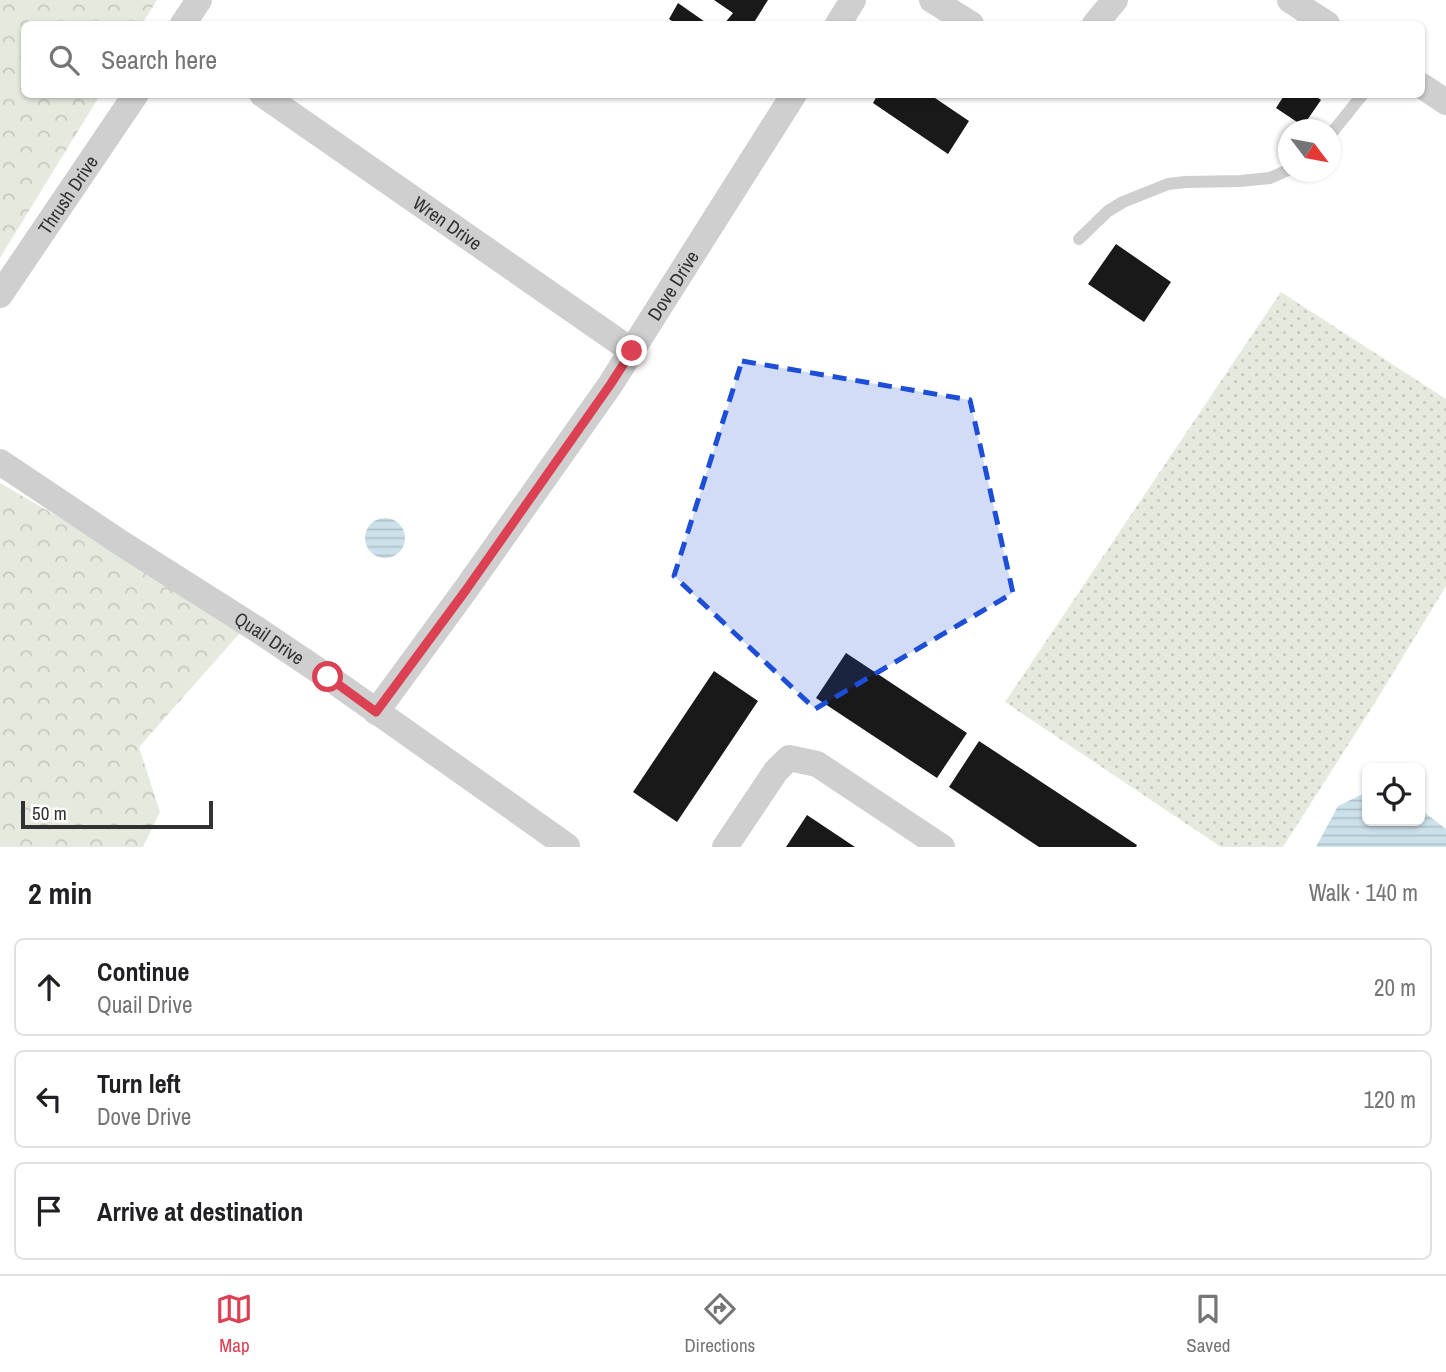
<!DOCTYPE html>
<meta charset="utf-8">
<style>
:root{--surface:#fff;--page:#f2f2f2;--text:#202124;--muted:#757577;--line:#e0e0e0;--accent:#dc4153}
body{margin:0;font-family:"Archivo Narrow",sans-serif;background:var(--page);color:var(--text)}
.controls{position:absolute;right:21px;bottom:21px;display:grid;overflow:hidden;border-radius:10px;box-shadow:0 2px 5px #0004}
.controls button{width:63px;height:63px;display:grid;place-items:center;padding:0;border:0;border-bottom:2px solid var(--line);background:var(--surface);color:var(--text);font:35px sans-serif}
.compass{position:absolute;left:1278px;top:119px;width:63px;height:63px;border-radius:50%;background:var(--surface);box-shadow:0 2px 5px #0004;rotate:122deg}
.scale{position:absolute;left:21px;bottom:18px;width:192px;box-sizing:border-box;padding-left:7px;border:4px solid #323232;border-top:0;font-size:19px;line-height:24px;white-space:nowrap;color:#323232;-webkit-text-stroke:5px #fff;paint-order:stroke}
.stop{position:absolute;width:21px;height:21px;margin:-16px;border:5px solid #dc4153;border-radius:50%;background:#fff}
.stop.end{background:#dc4153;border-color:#fff;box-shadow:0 2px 7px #0008}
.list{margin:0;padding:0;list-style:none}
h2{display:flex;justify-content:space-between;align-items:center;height:91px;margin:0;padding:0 28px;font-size:30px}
h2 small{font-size:23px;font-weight:400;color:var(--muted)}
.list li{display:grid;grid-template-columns:46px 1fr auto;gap:21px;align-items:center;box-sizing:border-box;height:98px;margin:0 14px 14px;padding:0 14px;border:2px solid var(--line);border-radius:10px}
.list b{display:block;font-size:26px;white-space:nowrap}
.list p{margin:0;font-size:23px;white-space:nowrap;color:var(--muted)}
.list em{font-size:23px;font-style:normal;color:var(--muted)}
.icon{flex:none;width:38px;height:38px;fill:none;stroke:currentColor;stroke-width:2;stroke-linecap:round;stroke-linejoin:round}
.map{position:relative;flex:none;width:1446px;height:847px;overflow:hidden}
.search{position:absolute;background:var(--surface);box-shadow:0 2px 5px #0004;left:21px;right:21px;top:21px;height:77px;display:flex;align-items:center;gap:18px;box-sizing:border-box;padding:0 24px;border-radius:10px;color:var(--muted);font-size:26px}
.sheet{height:427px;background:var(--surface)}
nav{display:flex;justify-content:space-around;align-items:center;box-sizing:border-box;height:98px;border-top:2px solid var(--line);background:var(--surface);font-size:19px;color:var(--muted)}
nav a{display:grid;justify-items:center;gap:4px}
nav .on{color:var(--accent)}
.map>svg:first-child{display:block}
.grass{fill:url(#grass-dots)}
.forest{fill:url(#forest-crowns)}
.water{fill:url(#water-rules)}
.building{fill:#191919}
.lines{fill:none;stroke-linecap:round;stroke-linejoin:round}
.lane{stroke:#cfcfcf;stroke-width:12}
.street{stroke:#cfcfcf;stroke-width:26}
.route{stroke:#dc4153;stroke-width:9}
.marked{fill:#1d4ed8;fill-opacity:0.2;stroke:#1d4ed8;stroke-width:5;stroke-dasharray:14 9;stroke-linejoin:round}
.labels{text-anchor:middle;stroke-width:7;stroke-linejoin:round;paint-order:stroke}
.street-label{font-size:19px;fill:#323232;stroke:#fff}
</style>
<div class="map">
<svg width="1446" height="847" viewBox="0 0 1446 847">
<defs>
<pattern id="grass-dots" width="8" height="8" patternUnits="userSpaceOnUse" patternTransform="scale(1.75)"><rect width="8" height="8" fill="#e5eade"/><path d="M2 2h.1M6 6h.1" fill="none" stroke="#c5c9bf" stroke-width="1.8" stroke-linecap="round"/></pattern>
<pattern id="forest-crowns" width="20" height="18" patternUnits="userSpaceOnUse" patternTransform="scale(1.75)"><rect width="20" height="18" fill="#e5eade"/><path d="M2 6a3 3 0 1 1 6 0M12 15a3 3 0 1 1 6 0" fill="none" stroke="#c5c9bf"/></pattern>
<pattern id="water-rules" width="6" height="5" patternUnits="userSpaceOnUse" patternTransform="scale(1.75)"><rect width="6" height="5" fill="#cce0e9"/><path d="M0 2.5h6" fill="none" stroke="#b0c1c8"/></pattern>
</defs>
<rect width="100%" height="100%" fill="#fff"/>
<path class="grass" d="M1281,292L1446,399V586L1376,701L1283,847H1221L1005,702Z"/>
<path class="forest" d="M0,0H157L142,24H24V94L100,95L0,258Z
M0,483L64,520L240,633L139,747L160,812L143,847H0Z"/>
<path class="water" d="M365 538a20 20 0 1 1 40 0a20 20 0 1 1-40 0Z
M1367,792V821H1420V809L1446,829V847H1316L1338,806Z"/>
<path class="building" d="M714,0H768L753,24H724L733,13Z
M678,3L708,24H676L669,19Z
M878,94H929L969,121L948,154L873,103Z
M1285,94H1313L1321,100L1303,126L1276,108Z
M1116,244L1171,282L1144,322L1088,284Z
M846,653L967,733L937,778L816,698Z
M714,671L758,701L677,822L633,792Z
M979,741L1137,845L1136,847H1039L949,787Z
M807,815L855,847H786Z"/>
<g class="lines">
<path class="lane" d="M1330,135L1363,94
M1079,239L1108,211L1123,202L1168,184L1185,182L1240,181L1270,178L1288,170"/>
<g class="street">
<path d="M932,0L971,24"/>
<path d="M1290,0L1327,24"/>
<path d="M183,24L199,0"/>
<path d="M838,24L853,0"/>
<path d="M1095,24L1115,0"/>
<path d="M1422,86L1446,102"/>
<path id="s1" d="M262,94L632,351"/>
<path id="s2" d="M0,295L136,94"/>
<path id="s3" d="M0,462L121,543L258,630L328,677L567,846"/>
<path id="s4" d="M376,712L466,589L610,385L794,94"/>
<path d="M725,847L776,771L789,758L817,764L942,847"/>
</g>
</g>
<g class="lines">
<path class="route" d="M328,677L376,712L466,590L610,385L632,351"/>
</g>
<path class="marked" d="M742,361L970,400L1013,593L815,709L674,576Z"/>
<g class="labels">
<g class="street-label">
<text dy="7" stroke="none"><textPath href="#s2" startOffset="121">Thrush Drive</textPath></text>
<text dy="7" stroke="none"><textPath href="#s1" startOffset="226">Wren Drive</textPath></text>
<text dy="7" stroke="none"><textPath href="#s4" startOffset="520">Dove Drive</textPath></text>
<text dy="7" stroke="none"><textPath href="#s3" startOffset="322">Quail Drive</textPath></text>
</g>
</g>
</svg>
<div class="controls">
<button><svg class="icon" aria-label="locate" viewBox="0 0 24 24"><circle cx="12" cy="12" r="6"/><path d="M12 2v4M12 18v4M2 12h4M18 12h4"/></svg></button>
</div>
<svg class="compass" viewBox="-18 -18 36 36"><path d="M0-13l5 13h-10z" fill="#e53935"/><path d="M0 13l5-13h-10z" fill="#757577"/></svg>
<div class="scale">50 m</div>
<div class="stop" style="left:328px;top:677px"></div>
<div class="stop end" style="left:632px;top:351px"></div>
<div class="search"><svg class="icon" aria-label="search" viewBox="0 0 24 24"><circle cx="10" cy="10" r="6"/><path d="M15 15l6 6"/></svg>Search here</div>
</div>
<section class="sheet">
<h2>2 min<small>Walk · 140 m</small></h2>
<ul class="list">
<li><svg class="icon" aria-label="ahead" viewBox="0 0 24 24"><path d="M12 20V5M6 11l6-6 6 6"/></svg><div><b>Continue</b><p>Quail Drive</p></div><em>20 m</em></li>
<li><svg class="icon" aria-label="left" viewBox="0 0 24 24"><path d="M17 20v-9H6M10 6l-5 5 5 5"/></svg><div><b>Turn left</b><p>Dove Drive</p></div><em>120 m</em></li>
<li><svg class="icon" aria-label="arrive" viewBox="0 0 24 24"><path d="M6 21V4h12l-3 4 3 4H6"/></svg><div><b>Arrive at destination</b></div></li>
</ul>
</section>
<nav>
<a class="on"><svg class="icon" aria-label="map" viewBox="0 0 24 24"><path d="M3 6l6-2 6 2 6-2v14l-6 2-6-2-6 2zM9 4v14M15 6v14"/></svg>Map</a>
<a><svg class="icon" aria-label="directions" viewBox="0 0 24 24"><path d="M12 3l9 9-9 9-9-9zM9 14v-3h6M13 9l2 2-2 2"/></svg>Directions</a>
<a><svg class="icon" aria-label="saved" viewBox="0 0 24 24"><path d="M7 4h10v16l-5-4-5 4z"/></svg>Saved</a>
</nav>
